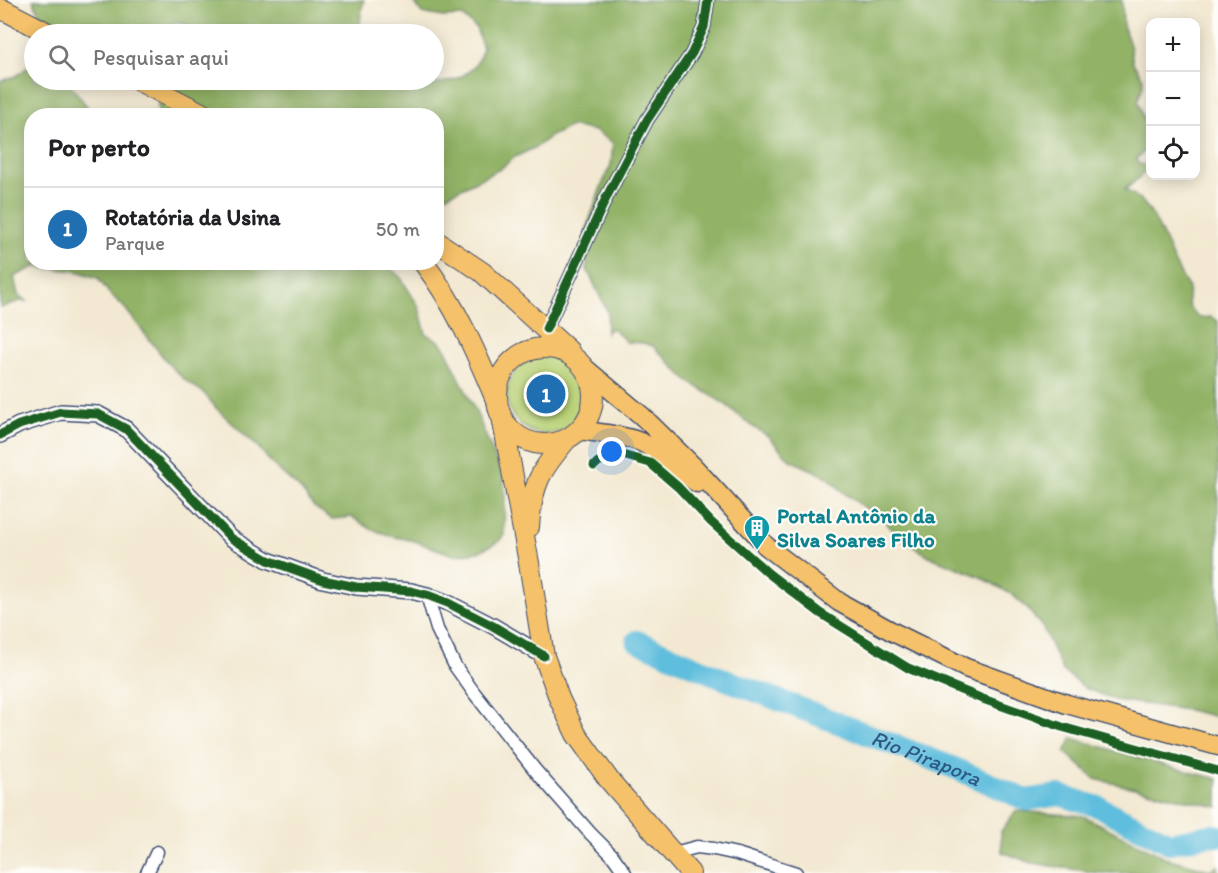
<!DOCTYPE html>
<html lang="pt">
<meta charset="utf-8">
<style>
:root{--surface:#fff;--page:#f6f6f6;--text:#202124;--muted:#757577;--line:#e0e0e0;--accent:#1f6fb2}
body{margin:0;font-family:Itim,sans-serif;background:var(--page);color:var(--text)}
.controls{position:absolute;right:18px;top:18px;display:grid;overflow:hidden;border-radius:12px;box-shadow:0 3px 15px #0003}
.controls button{width:54px;height:54px;display:grid;place-items:center;padding:0;border:0;border-bottom:2px solid var(--line);background:var(--surface);color:var(--text);font:30px sans-serif}
.you{position:absolute;left:612px;top:452px;width:21px;height:21px;margin:-15px;border:4px solid #fff;border-radius:50%;background:#1a73e8;box-shadow:0 0 0 9px #1a73e833}
.badge{display:grid;place-items:center;width:39px;height:39px;border-radius:50%;background:var(--accent);color:#fff;font-size:20px;font-weight:700}
.pin{position:absolute;translate:-50% -50%;border:3px solid #fff;box-shadow:0 2px 6px #0006}
.list{margin:0;padding:0;list-style:none}
h2{display:flex;justify-content:space-between;align-items:center;height:78px;margin:0;padding:0 24px;font-size:26px}
h2 small{font-size:20px;font-weight:400;color:var(--muted)}
.list li{display:grid;grid-template-columns:39px 1fr auto;gap:18px;align-items:center;box-sizing:border-box;height:84px;padding:0 24px;border-top:2px solid var(--line)}
.list b{display:block;font-size:22px;white-space:nowrap}
.list p{margin:0;font-size:20px;white-space:nowrap;color:var(--muted)}
.list em{font-size:20px;font-style:normal;color:var(--muted)}
.icon{flex:none;width:33px;height:33px;fill:none;stroke:currentColor;stroke-width:2;stroke-linecap:round;stroke-linejoin:round}
.map{position:relative;flex:none;width:1218px;height:873px;overflow:hidden}
.search{position:absolute;background:var(--surface);box-shadow:0 3px 15px #0003;left:24px;top:24px;width:420px;height:66px;display:flex;align-items:center;gap:15px;box-sizing:border-box;padding:0 21px;border-radius:33px;color:var(--muted);font-size:22px}
.panel{position:absolute;background:var(--surface);box-shadow:0 3px 15px #0003;left:24px;top:108px;width:420px;height:162px;border-radius:24px}
.map>svg:first-child{display:block}
.green{fill:#b8d075;stroke:#6a806a;stroke-width:1.5}
.forest{fill:#92b266;stroke:#567062;stroke-width:1.5}
.lines{fill:none;stroke-linecap:round;stroke-linejoin:round}
.river{stroke:#5fbedd;stroke-width:22}
.minor-casing{stroke:#3b4b6f;stroke-width:15}
.tertiary-casing{stroke:#3b4b6f;stroke-width:18}
.primary-casing{stroke:#3b4b6f;stroke-width:21}
.trunk-casing{stroke:#3b4b6f;stroke-width:22}
.minor{stroke:#fff;stroke-width:12}
.tertiary{stroke:#fff;stroke-width:15}
.primary{stroke:#f5c16b;stroke-width:18}
.trunk{stroke:#f5c16b;stroke-width:20}
.cycleway-casing{stroke:#fdfcf7;stroke-width:13}
.cycleway{stroke:#1b5e20;stroke-width:9}
.labels{text-anchor:middle;stroke-width:4.5;stroke-linejoin:round;paint-order:stroke}
.culture-label{font-size:21px;font-weight:bold;fill:#0d838f;stroke:#fdfcf7;text-anchor:start}
.water-label{font-size:22px;font-style:italic;fill:#2f5a84;stroke:#fdfcf7}
</style>
<div class="map">
<svg width="1218" height="873" viewBox="0 0 1218 873">
<rect width="100%" height="100%" fill="#fdfcf7"/>
<filter id="ink" filterUnits="userSpaceOnUse"><feTurbulence type="fractalNoise" baseFrequency=".0167" numOctaves="2"/><feDisplacementMap in="SourceGraphic" scale="12" xChannelSelector="R" yChannelSelector="G"/><feConvolveMatrix kernelMatrix="1 2 1 2 8 2 1 2 1" color-interpolation-filters="sRGB"/></filter>
<filter id="wash" filterUnits="userSpaceOnUse"><feTurbulence type="fractalNoise" baseFrequency=".008" numOctaves="4" result="noise"/><feDisplacementMap in="SourceGraphic" scale="24" xChannelSelector="R" yChannelSelector="G"/><feGaussianBlur stdDeviation="1.35" result="paint"/><feColorMatrix in="noise" values="0 0 0 0 0 0 0 0 0 0 0 0 0 0 0 0 0 1.4 0 .05"/><feComposite in="paint" operator="in"/></filter>
<g filter="url(#wash)">
<rect width="100%" height="100%" fill="#f3e9d2"/>
<path class="green" d="M507 395a39 39 0 1 1 78 0a39 39 0 1 1-78 0Z"/>
<path class="forest" d="M33,0H364C361,11 358,24 362,34H221L217,33L213,34H191V31L185,24L175,23L164,31L163,34H54L45,27Z
M413,0H1122L1123,25L1130,45L1133,63L1143,78V86L1138,100L1147,130L1146,150L1136,159L1138,163L1146,166V171L1125,190C1130,193 1137,196 1141,200C1164,225 1169,261 1189,288C1187,304 1186,307 1200,318L1211,317L1218,321V717L1188,710L1115,700L1085,688L1062,670L1043,628L1026,607L1011,594L981,577L933,558L905,542L885,522L844,493L828,477L790,460L768,436L750,425L725,404L688,381L653,346L643,343L626,342L614,329H610L606,333L608,313L587,269L585,249L587,227L601,187L611,165L613,143L595,131L571,126L551,136L536,147L515,157L500,169L437,200L436,116H159C157,104 157,90 163,80H410C429,88 462,83 475,65C479,60 481,53 483,48L476,28L462,16L443,17L422,13Z
M32,64H34V80H65L68,82L90,110V115L32,116V262L385,263L401,278L419,307L426,334L439,341L444,346L476,412L503,477L505,492L504,535L498,542L478,552L454,555L414,541L391,536L371,529L352,517L332,519L314,507L302,491L272,464L260,449L216,408L204,393L186,381L171,367L124,307L109,293L98,278L77,271L34,267L14,277L18,295L27,301H20L0,308V81L16,76Z
M1072,738L1167,766L1218,779V807L1095,779L1065,752Z
M1016,811L1083,816L1166,858L1209,870L1218,866V873H1099L1032,863L1002,852L1001,831Z"/>
<g class="lines">
<path class="river" id="s1" d="M637,641L724,679L957,769L1026,800L1059,795L1099,807L1169,843L1211,835L1218,836"/>
</g>
</g>
<g filter="url(#ink)">
<g class="lines">
<g class="minor-casing">
<path id="minor" d="M546,329L607,196L647,120L692,53L704,27L708,0
M427,595L437,629L455,666L475,694L535,770L590,833L612,855L625,873
M674,853L697,847L714,849L737,854L796,873
M147,873L157,852"/>
</g>
<g class="tertiary-casing">
<path id="tertiary" d="M0,435L19,425L61,412L98,414L126,429L231,538L268,560L323,580L356,587L411,591L427,595L448,603L493,626L544,656"/>
</g>
<g class="primary-casing">
<path id="primary" d="M586,369L642,416L694,467L763,542
M579,430C597,433 617,434 635,440C655,446 679,470 697,483
M765,545L839,602L893,632L966,668L1067,704L1218,746"/>
</g>
<g class="trunk-casing">
<path id="trunk" d="M0,8L50,34
M137,80L207,116
M436,241L482,272L569,351
M423,262C455,304 476,352 496,400
M497 396a48 48 0 1 1 96 0a48 48 0 1 1-96 0Z
M502,417L529,563L544,656L559,698L576,734L609,780L690,873
M529,527C532,484 540,471 567,439"/>
</g>
<use href="#minor" class="minor"/>
<use href="#tertiary" class="tertiary"/>
<use href="#primary" class="primary"/>
<use href="#trunk" class="trunk"/>
<g class="cycleway-casing">
<path id="cycleway" d="M546,329L607,196L647,120L692,53L704,27L708,0
M0,435L19,425L61,412L98,414L126,429L231,538L268,560L323,580L356,587L411,591L427,595L448,603L493,626L544,656
M594,466L598,462L619,454L650,463L678,487L711,522L768,573L820,613L908,668L980,698L1062,727L1218,771"/>
</g>
<use href="#cycleway" class="cycleway"/>
</g>
</g>
<defs>
<g id="building-pin" transform="scale(1.35)"><path d="M0 17L-7.5 6A9.5 9.5 0 1 1 7.5 6Z" fill="#0f9aa8" stroke="#fdfcf7"/><path d="M-4-6H4V6H1V3H-1V6H-4ZM-2.5-4.3h1.7v1.8h-1.7ZM.8-4.3h1.7v1.8H.8ZM-2.5-1h1.7V.8h-1.7ZM.8-1h1.7V.8H.8Z" fill="#fff"/></g>
</defs>
<g fill-rule="evenodd">
<use href="#building-pin" x="757" y="528"/>
</g>
<g class="labels">
<g class="culture-label">
<text x="777" y="523">Portal Antônio da<tspan x="777" dy="24">Silva Soares Filho</tspan></text>
</g>
<g class="water-label">
<text dy="8" stroke="none"><textPath href="#s1" startOffset="312">Rio Pirapora</textPath></text>
</g>
</g>
</svg>
<div class="controls">
<button>+</button>
<button>−</button>
<button><svg class="icon" aria-label="locate" viewBox="0 0 24 24"><circle cx="12" cy="12" r="6"/><path d="M12 2v4M12 18v4M2 12h4M18 12h4"/></svg></button>
</div>
<div class="you"></div>
<div class="pin badge" style="left:546px;top:394px">1</div>
<div class="search"><svg class="icon" aria-label="search" viewBox="0 0 24 24"><circle cx="10" cy="10" r="6"/><path d="M15 15l6 6"/></svg>Pesquisar aqui</div>
<section class="panel">
<h2>Por perto<small></small></h2>
<ul class="list">
<li><span class="badge">1</span><div><b>Rotatória da Usina</b><p>Parque</p></div><em>50 m</em></li>
</ul>
</section>
</div>
